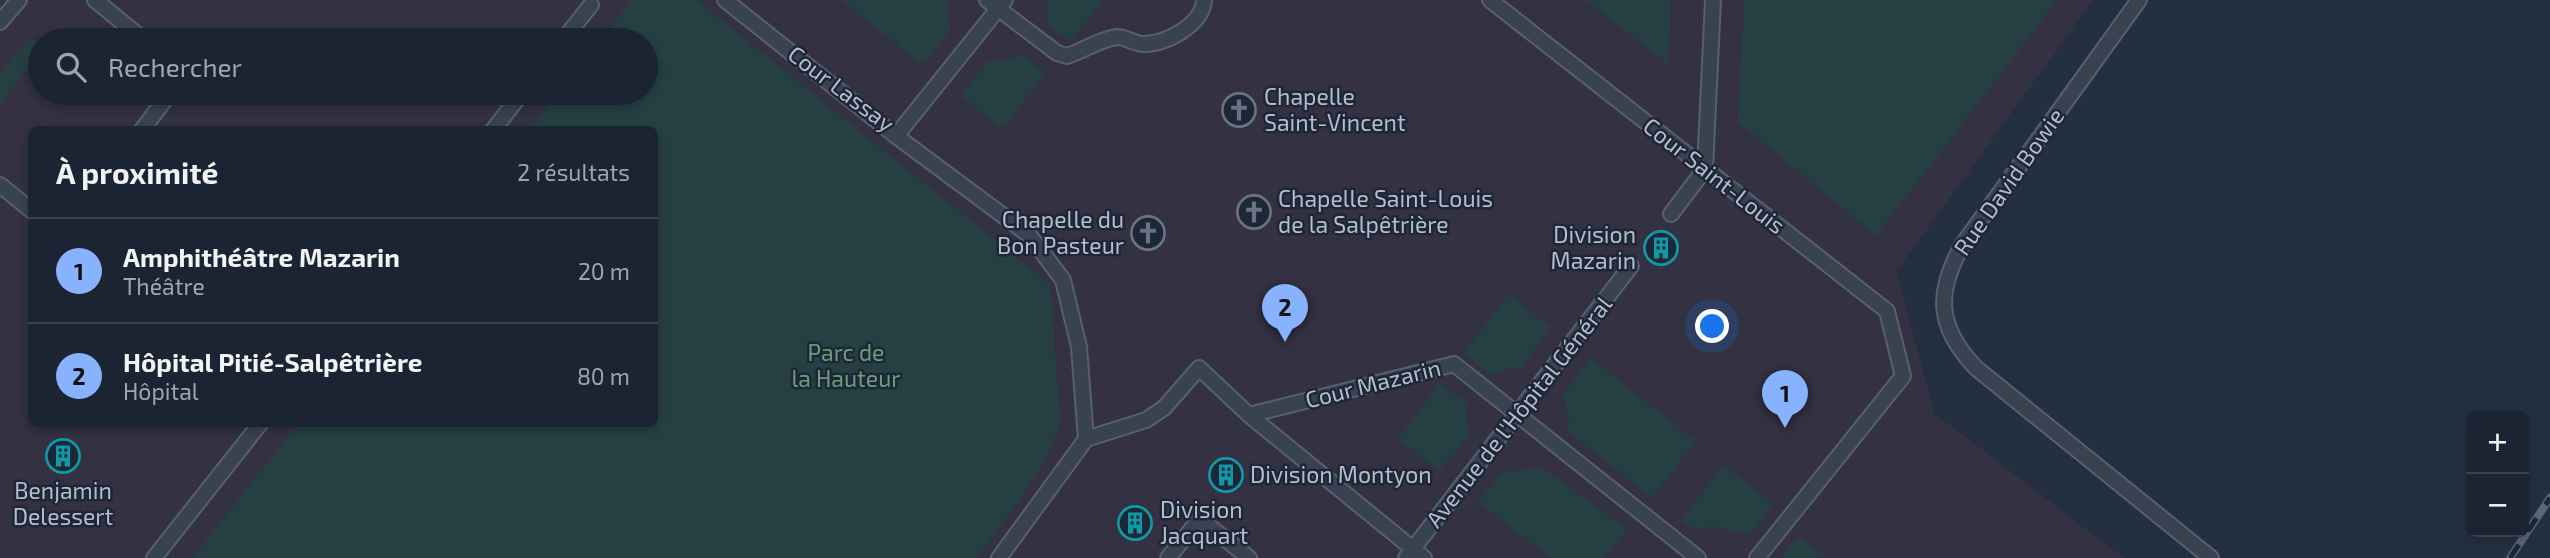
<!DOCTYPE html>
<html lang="fr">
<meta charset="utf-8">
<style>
:root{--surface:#1b2432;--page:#28303e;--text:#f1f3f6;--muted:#a0a4ac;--line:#39414d;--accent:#88b2fe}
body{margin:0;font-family:"Exo 2",sans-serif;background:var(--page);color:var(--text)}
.controls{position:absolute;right:21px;bottom:21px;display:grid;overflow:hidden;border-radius:10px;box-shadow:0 4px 10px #0003}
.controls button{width:63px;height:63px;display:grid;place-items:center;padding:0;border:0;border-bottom:2px solid var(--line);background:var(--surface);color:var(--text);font:35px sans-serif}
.you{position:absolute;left:1713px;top:327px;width:24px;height:24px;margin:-18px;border:5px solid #fff;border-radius:50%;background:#1a73e8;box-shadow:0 0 0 10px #1a73e833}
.badge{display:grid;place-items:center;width:46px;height:46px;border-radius:50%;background:var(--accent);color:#111;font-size:23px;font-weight:700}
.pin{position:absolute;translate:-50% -58px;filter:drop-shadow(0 2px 4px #0008)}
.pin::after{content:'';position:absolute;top:37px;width:24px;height:21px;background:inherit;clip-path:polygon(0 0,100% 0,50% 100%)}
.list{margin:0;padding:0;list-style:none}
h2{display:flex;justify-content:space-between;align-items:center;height:91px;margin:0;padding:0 28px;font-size:30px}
h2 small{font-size:23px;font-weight:400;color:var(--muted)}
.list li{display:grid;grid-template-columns:46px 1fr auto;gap:21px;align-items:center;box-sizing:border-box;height:105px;padding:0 28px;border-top:2px solid var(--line)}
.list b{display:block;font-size:26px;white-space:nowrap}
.list p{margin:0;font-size:23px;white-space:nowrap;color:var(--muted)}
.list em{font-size:23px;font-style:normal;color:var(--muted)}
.icon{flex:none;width:38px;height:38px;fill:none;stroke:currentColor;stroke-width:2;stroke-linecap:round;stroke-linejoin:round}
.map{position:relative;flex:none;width:2550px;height:558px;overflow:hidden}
.search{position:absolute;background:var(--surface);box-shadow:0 4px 10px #0003;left:28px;top:28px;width:630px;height:77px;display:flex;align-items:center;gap:18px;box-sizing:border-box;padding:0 24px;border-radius:38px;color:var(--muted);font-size:26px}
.panel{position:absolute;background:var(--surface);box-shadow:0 4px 10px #0003;left:28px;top:126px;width:630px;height:301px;border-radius:10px}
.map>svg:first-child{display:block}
.medical{fill:#333142;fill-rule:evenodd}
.green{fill:#263f43}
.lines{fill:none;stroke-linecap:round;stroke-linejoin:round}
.service-casing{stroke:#56606f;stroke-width:18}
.service{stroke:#384251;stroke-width:14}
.rail-casing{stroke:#5a6679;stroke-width:8}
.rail{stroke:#1d2737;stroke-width:5;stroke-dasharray:16;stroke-linecap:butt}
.labels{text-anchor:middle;stroke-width:5;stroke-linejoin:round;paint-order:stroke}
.street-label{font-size:23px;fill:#b5bdcc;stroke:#1d2737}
.poi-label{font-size:23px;fill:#b5bdcc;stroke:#1d2737;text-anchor:start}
.park-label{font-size:23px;fill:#6b9e78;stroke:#1d2737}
</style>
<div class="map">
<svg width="2550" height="558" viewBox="0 0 2550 558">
<rect width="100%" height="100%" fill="#243042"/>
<path class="medical" d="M0,0H2093L1897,271L1934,413L2124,558H0ZM40,40H646V93H40ZM32,130H654V424H32Z"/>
<path class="green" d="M632,0H697L1050,284L1060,418C1056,460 1002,522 977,558H192L298,424H654V130L530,129L559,93H646V40H600Z
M841,0H947V20L951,30L923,65Z
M1048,0H1103L1070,42L1047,24Z
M1585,0H1671L1668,64Z
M1744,0H2058L1876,236L1738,122Z
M29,37L40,46V52L0,104V74Z
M1022,55L1045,74L1003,129L961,96L989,60L1001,61Z
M1509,295L1551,327L1522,368H1512L1490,375L1463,354Z
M1591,358L1696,441L1652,498L1568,432L1569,418L1563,395Z
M1440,383L1468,404L1466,413L1469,437L1439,471L1398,439Z
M1724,465L1774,504L1750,535L1744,531L1741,535C1724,527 1712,524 1694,530L1681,520Z
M1541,466L1627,529L1605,558H1550L1478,502L1505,470L1519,471Z
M1798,536L1827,558H1781Z"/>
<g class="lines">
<g class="service-casing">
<path id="service" d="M95,0L144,40
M725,0L896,136L1029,235L1063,280L1079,347L1086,439
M987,0L1057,53L1067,56C1083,51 1100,39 1117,37C1126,37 1135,44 1143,44C1166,45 1203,24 1204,0
M1490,0L1887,311L1903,376L1757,558
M2139,0L1963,244C1935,293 1937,327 1976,368L2211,558
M0,22L19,0
M563,40L591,5
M142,130L170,93
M493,130L522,93
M896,136L1005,0
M0,185L32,211
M1671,214L1705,169L1713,0
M1086,439L1146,420L1164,408L1199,368L1249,415
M154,558L260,424
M999,558L1086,439
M1168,558L1200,519L1249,558
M1406,558L1631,266
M1424,558L1249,415L1454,364L1698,558"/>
</g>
<use href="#service" class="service"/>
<g class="rail-casing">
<path id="rail" d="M2510,558L2550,498"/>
</g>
<use href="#rail" class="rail"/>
</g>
<defs>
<g id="church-ring" transform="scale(1.75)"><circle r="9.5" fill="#1d2737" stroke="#6b7280" stroke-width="1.5"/><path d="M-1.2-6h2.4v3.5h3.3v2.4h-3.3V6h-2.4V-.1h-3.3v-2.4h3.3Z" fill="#6b7280"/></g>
<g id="building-ring" transform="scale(1.75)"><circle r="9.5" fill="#1d2737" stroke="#0f9aa8" stroke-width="1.5"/><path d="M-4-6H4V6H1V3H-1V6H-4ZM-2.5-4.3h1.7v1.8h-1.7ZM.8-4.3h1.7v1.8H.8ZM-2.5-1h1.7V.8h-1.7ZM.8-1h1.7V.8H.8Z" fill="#0f9aa8"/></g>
</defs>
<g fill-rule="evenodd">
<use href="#church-ring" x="1239" y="110"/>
<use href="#church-ring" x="1254" y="212"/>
<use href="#church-ring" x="1148" y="233"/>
<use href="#building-ring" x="1661" y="248"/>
<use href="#building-ring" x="63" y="456"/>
<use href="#building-ring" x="1226" y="475"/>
<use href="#building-ring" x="1135" y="523"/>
</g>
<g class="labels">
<g class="street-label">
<text transform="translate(841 89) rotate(37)" y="8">Cour Lassay</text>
<text transform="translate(1714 176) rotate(38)" y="8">Cour Saint-Louis</text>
<text transform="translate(2009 182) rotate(-55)" y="8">Rue David Bowie</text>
<text transform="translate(1373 384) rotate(-14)" y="8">Cour Mazarin</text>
<text transform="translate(1519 412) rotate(-52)" y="8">Avenue de l'Hôpital Général</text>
</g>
<g class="poi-label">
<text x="1264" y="105">Chapelle<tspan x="1264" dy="26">Saint-Vincent</tspan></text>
<text x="1278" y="207">Chapelle Saint-Louis<tspan x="1278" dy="26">de la Salpêtrière</tspan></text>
<text x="1124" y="228" text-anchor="end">Chapelle du<tspan x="1124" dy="26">Bon Pasteur</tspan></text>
<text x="1636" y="243" text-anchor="end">Division<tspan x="1636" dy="26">Mazarin</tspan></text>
<text x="1250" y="483">Division Montyon</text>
<text x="63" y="499" text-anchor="middle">Benjamin<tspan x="63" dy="26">Delessert</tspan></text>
<text x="1160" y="518">Division<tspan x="1160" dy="26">Jacquart</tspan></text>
</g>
<g class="park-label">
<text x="846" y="361">Parc de<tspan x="846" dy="26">la Hauteur</tspan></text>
</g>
</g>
</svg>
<div class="controls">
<button>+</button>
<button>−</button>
</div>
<div class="you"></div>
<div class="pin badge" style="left:1785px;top:428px">1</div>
<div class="pin badge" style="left:1285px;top:342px">2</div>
<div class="search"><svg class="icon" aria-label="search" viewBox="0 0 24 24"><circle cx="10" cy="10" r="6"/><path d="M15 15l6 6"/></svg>Rechercher</div>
<section class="panel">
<h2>À proximité<small>2 résultats</small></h2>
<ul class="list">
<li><span class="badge">1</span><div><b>Amphithéâtre Mazarin</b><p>Théâtre</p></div><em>20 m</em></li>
<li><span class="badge">2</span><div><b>Hôpital Pitié-Salpêtrière</b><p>Hôpital</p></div><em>80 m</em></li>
</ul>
</section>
</div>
